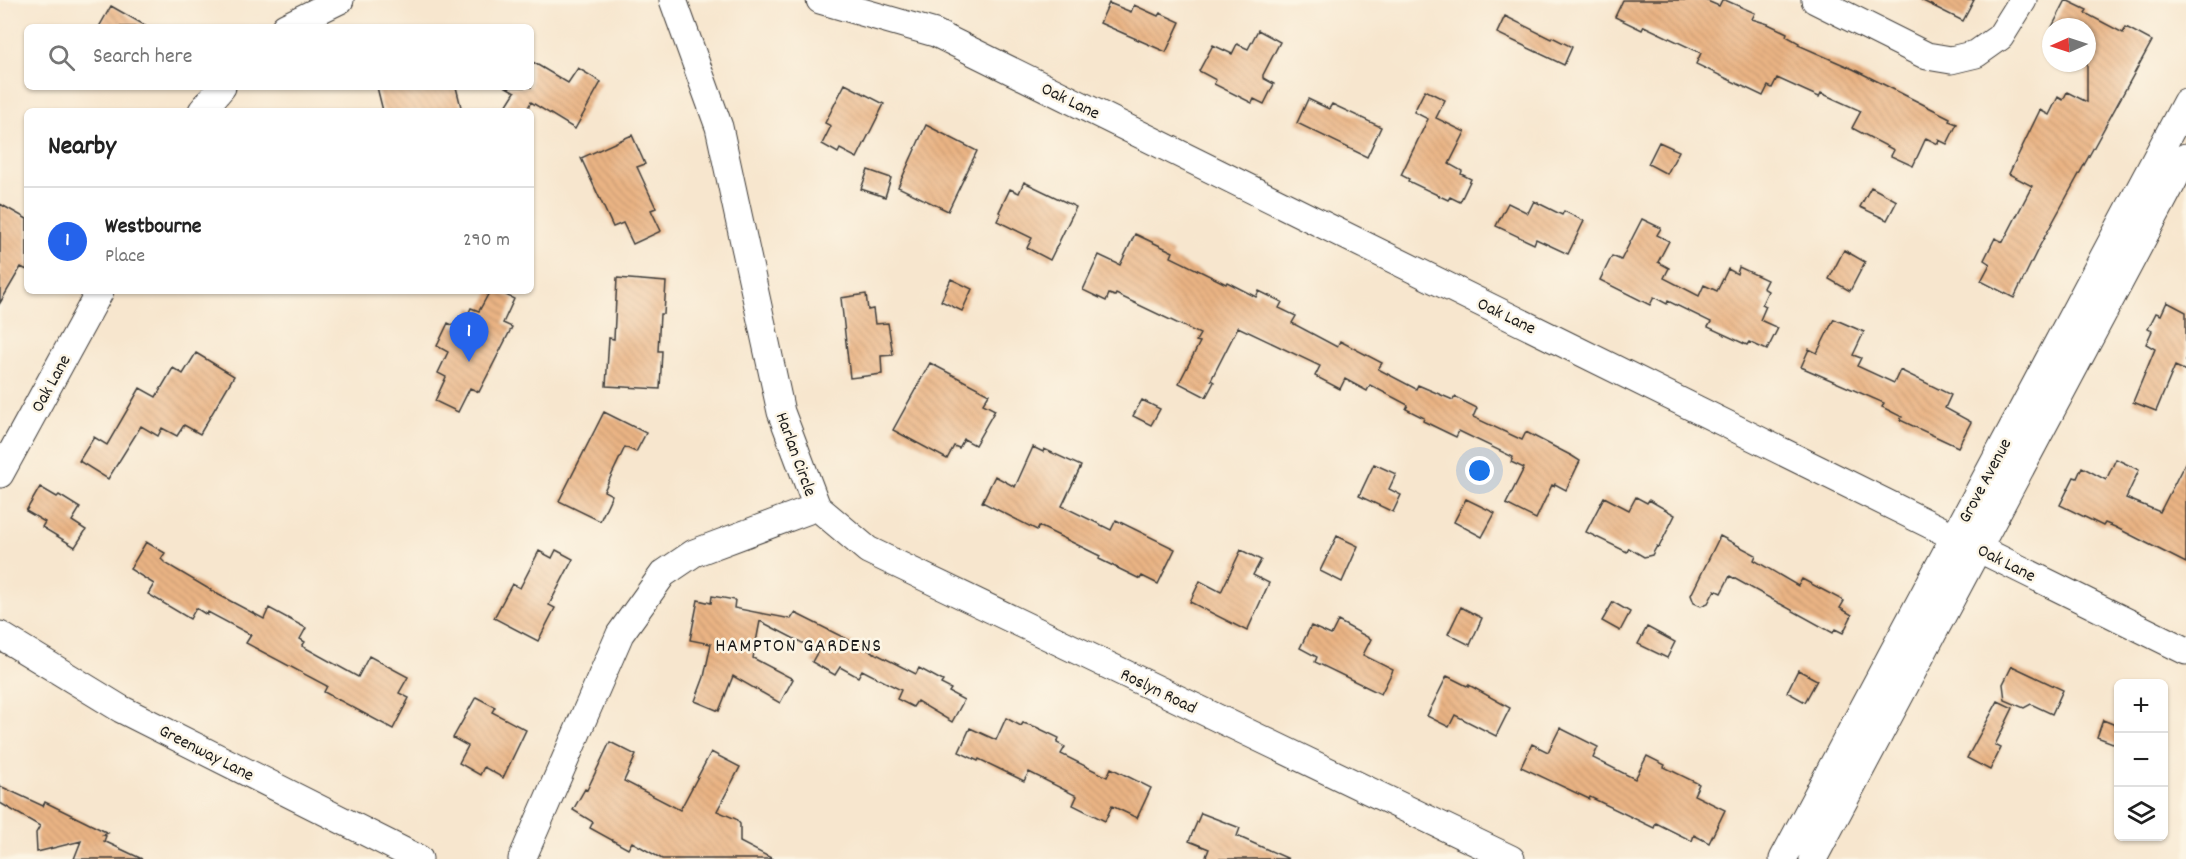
<!DOCTYPE html>
<meta charset="utf-8">
<style>
:root{--surface:#fff;--page:#f6f6f6;--text:#222;--muted:#767676;--line:#e0e0e0;--accent:#2563eb}
body{margin:0;font-family:Dekko,sans-serif;background:var(--page);color:var(--text)}
.controls{position:absolute;right:18px;bottom:18px;display:grid;overflow:hidden;border-radius:9px;box-shadow:0 2px 4px #0004}
.controls button{width:54px;height:54px;display:grid;place-items:center;padding:0;border:0;border-bottom:2px solid var(--line);background:var(--surface);color:var(--text);font:30px sans-serif}
.compass{position:absolute;left:2042px;top:18px;width:54px;height:54px;border-radius:50%;background:var(--surface);box-shadow:0 2px 4px #0004;rotate:267deg}
.you{position:absolute;left:1480px;top:471px;width:21px;height:21px;margin:-15px;border:4px solid #fff;border-radius:50%;background:#1a73e8;box-shadow:0 0 0 9px #1a73e833}
.badge{display:grid;place-items:center;width:39px;height:39px;border-radius:50%;background:var(--accent);color:#fff;font-size:20px;font-weight:700}
.pin{position:absolute;translate:-50% -50px;filter:drop-shadow(0 2px 3px #0008)}
.pin::after{content:'';position:absolute;top:32px;width:21px;height:18px;background:inherit;clip-path:polygon(0 0,100% 0,50% 100%)}
.list{margin:0;padding:0;list-style:none}
h2{display:flex;justify-content:space-between;align-items:center;height:78px;margin:0;padding:0 24px;font-size:26px}
h2 small{font-size:20px;font-weight:400;color:var(--muted)}
.list li{display:grid;grid-template-columns:39px 1fr auto;gap:18px;align-items:center;box-sizing:border-box;height:108px;padding:0 24px;border-top:2px solid var(--line)}
.list b{display:block;font-size:22px;white-space:nowrap}
.list p{margin:0;font-size:20px;white-space:nowrap;color:var(--muted)}
.list em{font-size:20px;font-style:normal;color:var(--muted)}
.icon{flex:none;width:33px;height:33px;fill:none;stroke:currentColor;stroke-width:2;stroke-linecap:round;stroke-linejoin:round}
.map{position:relative;flex:none;width:2186px;height:859px;overflow:hidden}
.search{position:absolute;background:var(--surface);box-shadow:0 2px 4px #0004;left:24px;top:24px;width:510px;height:66px;display:flex;align-items:center;gap:15px;box-sizing:border-box;padding:0 21px;border-radius:9px;color:var(--muted);font-size:22px}
.panel{position:absolute;background:var(--surface);box-shadow:0 2px 4px #0004;left:24px;top:108px;width:510px;height:186px;border-radius:9px}
.map>svg:first-child{display:block}
.building{fill:url(#building-back-hatch)}
.lines{fill:none;stroke-linecap:round;stroke-linejoin:round}
.minor-casing{stroke:#3d3a37;stroke-width:29}
.minor{stroke:#fff;stroke-width:27}
.labels{text-anchor:middle;stroke-width:5;stroke-linejoin:round;paint-order:stroke}
.street-label{font-size:18px;fill:#1c1c1c;stroke:#fcf5e5}
.neighbourhood-label{font-size:20px;letter-spacing:1.5px;fill:#1c1c1c;stroke:#fcf5e5}
</style>
<div class="map">
<svg width="2186" height="859" viewBox="0 0 2186 859">
<defs>
<pattern id="building-back-hatch" width="6" height="6" patternUnits="userSpaceOnUse" patternTransform="scale(1.5)"><rect width="6" height="6" fill="#eab484"/><path d="M-1 5l2 2M0 0l6 6M5-1l2 2" fill="none" stroke="#c89a71"/></pattern>
</defs>
<rect width="100%" height="100%" fill="#fcf5e5"/>
<filter id="ink" filterUnits="userSpaceOnUse"><feTurbulence type="fractalNoise" baseFrequency=".0167" numOctaves="2"/><feDisplacementMap in="SourceGraphic" scale="12" xChannelSelector="R" yChannelSelector="G"/><feConvolveMatrix kernelMatrix="1 2 1 2 8 2 1 2 1" color-interpolation-filters="sRGB"/></filter>
<filter id="wash" filterUnits="userSpaceOnUse"><feTurbulence type="fractalNoise" baseFrequency=".008" numOctaves="4" result="noise"/><feDisplacementMap in="SourceGraphic" scale="24" xChannelSelector="R" yChannelSelector="G"/><feGaussianBlur stdDeviation="1.35" result="paint"/><feColorMatrix in="noise" values="0 0 0 0 0 0 0 0 0 0 0 0 0 0 0 0 0 1.4 0 .05"/><feComposite in="paint" operator="in"/></filter>
<g filter="url(#wash)">
<rect width="100%" height="100%" fill="#f7e6ce"/>
<g id="blocks">
<path class="building" d="M1623,0H1705L1719,6L1722,0H1725L1755,13L1752,19L1768,24L1787,33L1786,36L1799,43L1798,45L1853,69L1950,118L1949,121L1957,124L1947,144L1939,140L1938,144L1926,138L1913,166L1891,156L1894,150L1852,128L1861,111L1821,93L1819,97L1777,78L1772,88L1768,86L1763,96L1696,64L1701,53L1644,26L1642,30L1615,17Z
M1921,0H1974L1963,21Z
M2066,0L2087,10L2085,13L2123,33L2126,27L2152,41L2038,249L2014,298L1981,281L1990,264L1984,260L1995,238L2003,242L2032,186L2009,174L2040,110L2049,115L2058,97L2063,100L2067,92L2087,102V27H2052Z
M1109,3L1131,12L1134,5L1158,16L1160,13L1180,22L1166,52L1100,23Z
M111,6L148,27H99Z
M1505,16L1551,39L1552,37L1572,47L1564,65L1497,33Z
M1258,30L1280,42L1263,75V78L1274,84L1264,104L1254,99L1252,103L1214,84L1216,80L1199,71L1213,45L1232,54L1237,44L1248,49Z
M531,61L568,83L578,68L601,82L575,129L531,102L526,111H503L515,92L506,87H531Z
M845,84L884,104L857,158L840,149L838,153L822,144L831,126L825,123Z
M377,87H456L462,111H383Z
M1425,90L1445,100L1436,118L1465,132L1449,164L1462,171L1461,174L1471,179L1460,202L1450,197L1448,200L1408,181L1409,179L1401,175L1428,119L1414,112Z
M1308,99L1329,109L1332,104L1381,127L1367,157L1297,123Z
M926,125L977,151L948,211L898,187Z
M632,135L645,164L637,167L656,208L651,210L661,231L633,244L623,223L613,227L581,158Z
M1659,142L1679,151L1667,174L1648,164Z
M868,170L891,178L885,197L861,189Z
M1024,182L1076,207L1050,260L1027,248L1032,238L997,221L1001,213L999,212L1010,189L1019,193Z
M1871,187L1897,201L1887,220L1860,207Z
M1534,201L1562,215L1564,211L1584,221L1568,254L1536,239L1534,244L1496,226L1508,203L1528,213Z
M0,204L27,219V270L21,267L0,303Z
M1642,219L1661,228L1657,235L1669,241L1658,262L1669,268L1664,278L1699,296L1704,285L1717,291L1728,269L1737,274L1739,267L1767,280L1763,288L1768,291L1762,304L1766,306L1760,320L1778,328L1767,350L1749,342L1747,345L1708,327L1711,322L1668,301L1667,304L1654,297L1650,305L1600,280L1612,256L1621,260Z
M1135,234L1173,252L1171,257L1226,284L1227,282L1256,297L1259,291L1282,302L1279,308L1296,316L1292,323L1337,347L1340,341L1382,363L1378,369L1416,389L1418,385L1453,400L1455,397L1477,408L1473,417L1522,440L1526,432L1572,456L1580,461L1566,490L1555,484L1554,486L1552,485L1536,519L1506,504L1524,468L1511,462L1513,457L1459,431L1456,437L1423,421L1424,418L1406,409L1408,405L1370,385L1367,391L1345,379L1340,389L1315,376L1320,366L1238,327L1211,380L1214,382L1206,397L1179,383L1200,342L1196,341L1200,334L1116,294L1115,296L1109,294L1106,301L1083,290L1099,255L1120,265Z
M1844,250L1865,262L1850,291L1829,279Z
M617,278L666,282L664,314H660L658,351H662L660,389L606,386L609,338L614,339Z
M951,279L972,289L962,311L941,301Z
M490,291H498L514,299L503,323L512,327L479,392L470,388L458,412L435,401L446,377L438,373L448,352L437,346L448,323L461,329L471,308L479,311Z
M866,294L868,310L873,309L875,324L888,323L893,355L881,356L882,374L850,378L841,298Z
M2167,302L2186,312V371L2175,366L2156,411L2133,402L2155,349L2146,344L2152,331L2148,329L2156,313L2161,315Z
M1834,319L1864,332L1853,355L1861,358L1857,366L1894,383L1900,370L1951,395L1945,408L1971,422L1958,447L1900,420L1902,417L1882,407L1884,403L1801,367L1809,349L1817,353Z
M196,353L234,376L200,434L184,425L177,436L162,428L158,436L141,426L108,479L79,461L94,437L107,445L140,388L156,397L173,368L183,374Z
M930,363L989,394L983,404L995,410L975,445L964,439L959,448L954,446L947,459L893,430Z
M1142,400L1160,409L1151,425L1133,416Z
M604,412L646,433L636,452L625,447L604,491L612,495L600,521L559,501Z
M1033,447L1043,452L1044,449L1081,466L1062,506L1111,530L1116,520L1175,549L1158,584L1142,576L1140,579L1099,559L1100,556L1039,526L1037,530L982,502L995,476L1015,487Z
M2116,459L2139,470L2126,498L2160,512L2186,461V563L2115,527L2105,523L2103,526L2060,505L2074,477L2077,478L2082,467L2106,480Z
M1374,464L1396,474L1389,489L1401,495L1393,512L1359,496Z
M40,487L57,497L59,495L80,508L72,521L86,530L75,547L42,527L45,522L26,511Z
M1604,497L1629,510L1636,497L1647,503L1649,500L1675,515L1659,547L1657,546L1652,555L1644,557L1629,548L1627,552L1586,532Z
M1466,499L1495,513L1482,537L1454,522Z
M1337,536L1358,546L1342,582L1320,571Z
M1720,536L1756,555L1754,560L1798,586L1802,579L1844,601L1840,608L1852,615L1843,633L1835,629L1833,633L1730,576L1721,593L1715,590L1708,603L1701,606L1694,603L1691,595Z
M146,542L165,553L161,559L165,563L219,595L264,619L269,608L306,628L300,639L305,642L302,646L358,677L369,656L408,677L399,693L409,698L393,729L324,692L327,686L246,643L251,635L208,612L207,615L196,608L190,619L148,594L154,584L130,569Z
M556,550L573,559L549,605L555,608L538,641L494,618L512,584L520,588L539,551L552,558Z
M1241,550L1261,560L1253,575L1269,583L1247,631L1190,602L1200,581L1221,592Z
M712,596L735,600L734,608L791,619L795,613L916,674L919,668L943,681L941,684L951,689L949,692L964,700L952,722L917,701L913,707L897,699L901,690L862,670L858,677L840,667L835,675L812,662L818,651L760,621L753,658L793,679L780,703L733,676L719,711L695,701L704,677L711,644L690,640L698,600L711,603Z
M1613,602L1630,612L1620,631L1602,621Z
M1461,607L1482,618L1470,645L1448,634Z
M1338,621L1371,639L1363,655L1393,670L1381,694L1315,662L1317,657L1300,648L1311,626L1331,635Z
M1647,627L1675,642L1667,658L1638,644Z
M2012,666L2063,690L2052,714L2031,704L2024,708L2005,700L2003,684Z
M1798,670L1817,680L1805,702L1787,692Z
M1447,676L1469,687V685L1510,708L1496,736L1455,715L1449,727L1427,716Z
M476,697L495,707L492,712L526,730L503,778L484,767L480,775L459,763L468,746L453,738Z
M1998,701L2013,708L1995,745L2001,748L1990,770L1967,758Z
M1006,718L1021,726L1023,723L1036,727L1059,738L1057,743L1065,747L1061,754L1107,777L1111,768L1151,788L1137,818L1112,806L1105,821L1073,805L1077,796L1029,772L1024,781L979,759L978,761L959,752L970,728L996,740Z
M2103,720L2118,726V745L2097,737Z
M1560,728L1598,747L1593,758L1635,779L1647,756L1665,765L1664,767L1699,784L1694,795L1725,810L1709,843L1694,835L1692,841L1656,823L1654,828L1590,797L1589,799L1521,767L1532,744L1548,752Z
M610,742L636,755L624,781L680,810L711,752L740,767L717,811L736,819L740,824V842L773,859H662L632,842L628,849L590,828L593,822L573,810L585,789L587,790Z
M0,786L43,806L45,802L108,833L103,835L106,836L104,841L142,859H74L81,841L37,852L36,833L40,826L0,803Z
M1201,813L1240,828L1237,836L1289,859H1205L1209,849L1189,841Z"/>
</g>
</g>
<g filter="url(#ink)">
<use href="#blocks" fill-opacity="0" stroke="#3d3a37" stroke-width="1.5"/>
<g class="lines">
<g class="minor-casing">
<path id="minor" d="M820,0L935,33L2186,651
M1815,0L1927,56L1951,60L1976,54L2000,37L2023,0
M285,27L340,0
M202,111L222,87
M0,474L100,291
M817,507L868,550L1511,859
M0,635L121,709L419,859
M522,859L620,634L663,574L694,553L817,507L781,412L719,127L673,0
M1783,859L2186,102
M1813,859L2186,157"/>
</g>
<use href="#minor" class="minor"/>
</g>
</g>
<g class="labels">
<g class="street-label">
<text transform="translate(1071 100) rotate(26)" y="6">Oak Lane</text>
<text transform="translate(1507 315) rotate(26)" y="6">Oak Lane</text>
<text transform="translate(50 383) rotate(-61)" y="6">Oak Lane</text>
<text transform="translate(797 454) rotate(70)" y="6">Harlan Circle</text>
<text transform="translate(1984 480) rotate(-62)" y="6">Grove Avenue</text>
<text transform="translate(2007 562) rotate(27)" y="6">Oak Lane</text>
<text transform="translate(1159 690) rotate(26)" y="6">Roslyn Road</text>
<text transform="translate(207 752) rotate(27)" y="6">Greenway Lane</text>
</g>
<g class="neighbourhood-label">
<text x="799" y="651">HAMPTON GARDENS</text>
</g>
</g>
</svg>
<div class="controls">
<button>+</button>
<button>−</button>
<button><svg class="icon" aria-label="layers" viewBox="0 0 24 24"><path d="M12 4l9 5-9 5-9-5zM3 14l9 5 9-5"/></svg></button>
</div>
<svg class="compass" viewBox="-18 -18 36 36"><path d="M0-13l5 13h-10z" fill="#e53935"/><path d="M0 13l5-13h-10z" fill="#767676"/></svg>
<div class="you"></div>
<div class="pin badge" style="left:469px;top:362px">1</div>
<div class="search"><svg class="icon" aria-label="search" viewBox="0 0 24 24"><circle cx="10" cy="10" r="6"/><path d="M15 15l6 6"/></svg>Search here</div>
<section class="panel">
<h2>Nearby<small></small></h2>
<ul class="list">
<li><span class="badge">1</span><div><b>Westbourne</b><p>Place</p></div><em>290 m</em></li>
</ul>
</section>
</div>
